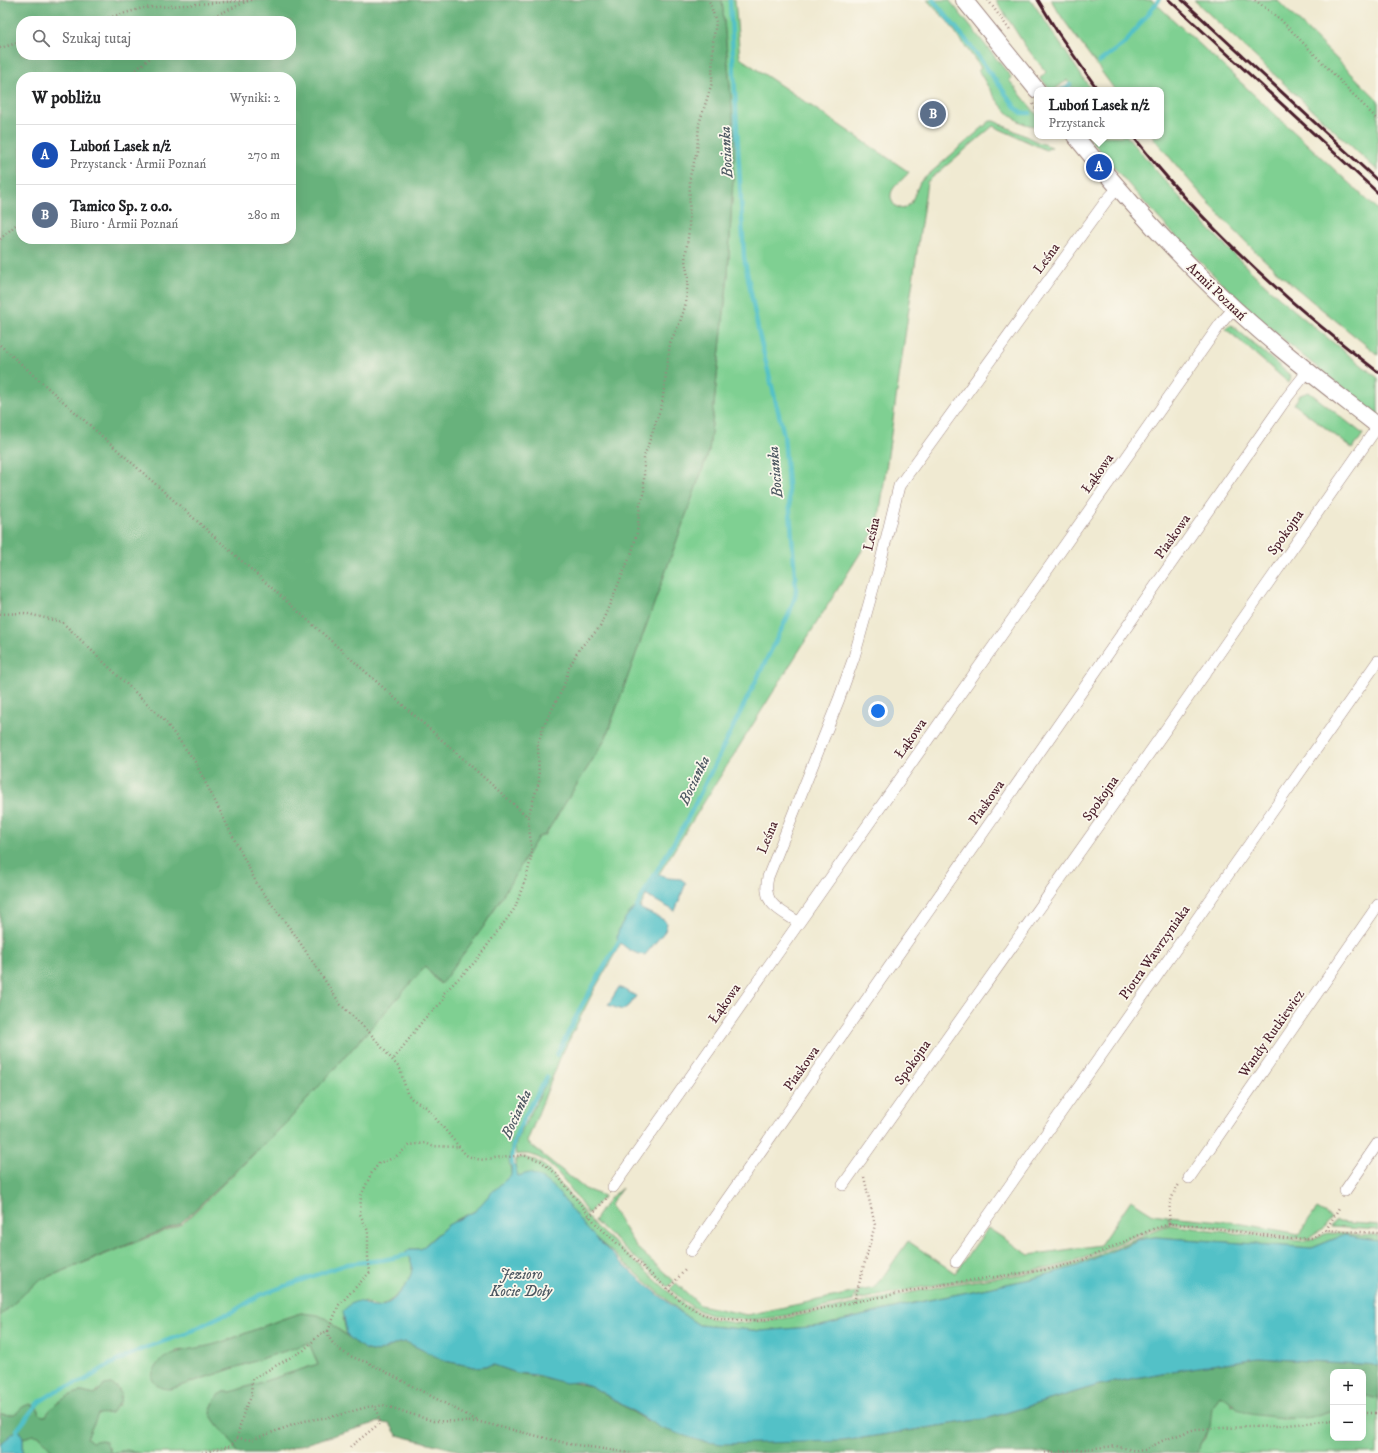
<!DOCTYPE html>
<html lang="pl">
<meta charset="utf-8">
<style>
:root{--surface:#fff;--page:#f6f6f6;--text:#202124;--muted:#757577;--line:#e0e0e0;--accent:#db2777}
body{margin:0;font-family:"IM FELL DW Pica",serif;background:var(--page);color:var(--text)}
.controls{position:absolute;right:12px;bottom:12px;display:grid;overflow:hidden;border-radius:8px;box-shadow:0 4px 16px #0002}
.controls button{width:36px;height:36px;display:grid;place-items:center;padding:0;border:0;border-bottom:1px solid var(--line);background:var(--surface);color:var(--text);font:20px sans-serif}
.you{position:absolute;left:878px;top:711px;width:14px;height:14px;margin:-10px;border:3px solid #fff;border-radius:50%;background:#1a73e8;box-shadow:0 0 0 6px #1a73e833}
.badge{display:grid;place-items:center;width:26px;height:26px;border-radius:50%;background:var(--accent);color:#fff;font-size:13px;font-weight:700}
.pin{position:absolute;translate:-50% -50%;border:2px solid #fff;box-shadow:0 1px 4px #0006}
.popup{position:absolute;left:1034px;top:87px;width:130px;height:52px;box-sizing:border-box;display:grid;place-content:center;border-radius:8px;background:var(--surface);filter:drop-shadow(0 1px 3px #0005);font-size:13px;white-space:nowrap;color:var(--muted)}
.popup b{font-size:15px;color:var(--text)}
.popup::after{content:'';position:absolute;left:50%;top:100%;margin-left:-8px;border:8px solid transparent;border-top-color:var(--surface)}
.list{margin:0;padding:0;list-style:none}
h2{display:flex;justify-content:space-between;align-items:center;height:52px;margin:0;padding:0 16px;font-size:17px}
h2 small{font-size:13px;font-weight:400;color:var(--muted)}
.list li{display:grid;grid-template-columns:26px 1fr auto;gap:12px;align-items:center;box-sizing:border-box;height:60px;padding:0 16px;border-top:1px solid var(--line)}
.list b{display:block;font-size:15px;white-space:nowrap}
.list p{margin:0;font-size:13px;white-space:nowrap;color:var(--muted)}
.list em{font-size:13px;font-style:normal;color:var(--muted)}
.icon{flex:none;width:22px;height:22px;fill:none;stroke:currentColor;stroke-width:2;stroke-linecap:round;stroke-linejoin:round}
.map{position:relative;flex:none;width:1378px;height:1453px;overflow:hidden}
.search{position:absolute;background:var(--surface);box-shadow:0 4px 16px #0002;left:16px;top:16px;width:280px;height:44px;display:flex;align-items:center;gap:10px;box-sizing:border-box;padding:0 14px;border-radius:16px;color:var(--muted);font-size:15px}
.panel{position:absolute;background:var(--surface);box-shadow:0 4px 16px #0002;left:16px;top:72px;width:280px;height:172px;border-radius:16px}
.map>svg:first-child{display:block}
.green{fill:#7fd092;stroke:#64785e}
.forest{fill:#67b27c;stroke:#586854;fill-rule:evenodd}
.water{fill:#53c1c7;stroke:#4e7079}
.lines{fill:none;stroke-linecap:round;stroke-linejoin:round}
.stream{stroke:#53c1c7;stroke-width:4.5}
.street-casing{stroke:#9d847e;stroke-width:12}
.secondary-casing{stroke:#9d847e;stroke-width:18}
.path{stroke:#9d847e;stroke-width:2.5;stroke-dasharray:1 3;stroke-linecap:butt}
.street{stroke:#fff;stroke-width:11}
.secondary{stroke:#fff;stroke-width:16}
.rail{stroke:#4a1f2b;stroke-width:3}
.labels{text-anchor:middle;stroke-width:3.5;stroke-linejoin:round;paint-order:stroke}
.street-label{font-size:14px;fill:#4a1f2b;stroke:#fbf7ec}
.water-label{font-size:15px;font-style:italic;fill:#4d5862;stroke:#fbf7ec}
</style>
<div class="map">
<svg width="1378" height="1453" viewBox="0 0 1378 1453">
<rect width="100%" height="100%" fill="#fbf7ec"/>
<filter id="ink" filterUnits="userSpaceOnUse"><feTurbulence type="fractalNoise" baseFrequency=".025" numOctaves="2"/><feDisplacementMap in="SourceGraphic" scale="8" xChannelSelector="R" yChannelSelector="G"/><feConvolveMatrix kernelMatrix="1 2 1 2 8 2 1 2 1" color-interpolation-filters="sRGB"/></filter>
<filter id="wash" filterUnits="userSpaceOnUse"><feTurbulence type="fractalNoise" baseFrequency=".012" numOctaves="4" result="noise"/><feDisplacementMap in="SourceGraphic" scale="16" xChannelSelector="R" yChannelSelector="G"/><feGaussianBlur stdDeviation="0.9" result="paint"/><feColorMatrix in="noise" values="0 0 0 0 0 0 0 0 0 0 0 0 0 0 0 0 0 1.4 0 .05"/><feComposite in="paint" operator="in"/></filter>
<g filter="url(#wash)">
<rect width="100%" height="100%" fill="#f0ead2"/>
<path class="green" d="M722,0H735L740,58L909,172C902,182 885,189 893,203C895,207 899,208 903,209L911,203L920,182L990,121H994L1038,142L1052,147L1046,150L993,126L927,182L878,525L659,874L655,877L640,908C629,907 612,935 621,943L593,992L560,1058L527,1142L585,1189L604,1196L588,1214C572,1192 548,1147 516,1155L515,1148L518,1137L549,1078L546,1077L512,1140L509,1161L512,1175L475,1211L456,1220L435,1236L421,1249H410L406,1252C407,1257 412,1260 412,1266C414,1283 393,1301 379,1307L364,1302L343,1318L347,1335L336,1328L329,1320L301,1313L285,1318L220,1343L202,1348L176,1351L171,1389L309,1343L318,1364L231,1392H223L215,1399L210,1413C217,1429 232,1436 237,1453H138L127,1450L111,1453L109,1447L92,1442L87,1438L98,1414L118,1406C122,1399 122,1394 117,1387L98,1390L95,1395C90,1394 86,1393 82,1392C72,1392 50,1406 46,1416H42L39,1413V1410L35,1405L24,1406C15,1416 13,1415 0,1414V1316L38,1281L182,1224L288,1121L425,967L440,984L484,926L538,837L545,835L605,740L709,451L728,275L735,140Z
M927,0H949L954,6L1011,77L1009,80L1037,115V126C1008,126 991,91 978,70L981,68L948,22Z
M996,0H1031L1091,90H1071L1073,89L1067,80L1054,90H1051L1040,78L1046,72L1026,47Z
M1051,0H1152L1378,210V355C1336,320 1292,287 1253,249C1217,214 1184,175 1152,136H1161V90H1115L1063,19Z
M1194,0H1277L1378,100V171Z
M1088,136H1127C1168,186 1212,234 1259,279C1297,314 1337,346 1378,378V415C1342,387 1306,360 1272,329C1205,271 1144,205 1088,136Z
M1230,325L1233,326L1289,374L1291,378L1289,383L1226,329Z
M1309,392L1363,434L1353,449L1294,404L1300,395Z
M523,1157L535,1160L547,1168L596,1227L683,1304L700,1314L716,1320L737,1323L776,1320L952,1284L1051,1270L1078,1263L1154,1230L1170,1225L1301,1241L1311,1239L1328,1233L1378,1235V1240L1344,1235L1312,1248L1155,1237L1138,1239L1077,1266L1031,1279L910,1304L821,1326L761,1331L699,1325L687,1317L591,1234L578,1219L518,1176L515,1166L516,1159Z
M622,1188L610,1205L636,1247L674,1281L668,1287L594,1221L608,1200Z
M1131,1200L1153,1214L1168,1216L1169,1224L1153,1228L1077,1261L1051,1268L951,1282L856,1300L858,1291L875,1288L908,1241L955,1273L988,1228L1029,1255L1100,1245Z
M1317,1209L1331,1217L1322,1230L1309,1238H1291L1194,1224L1171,1223L1169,1216L1232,1222L1299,1234Z
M1335,1220L1338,1222L1378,1225V1230L1331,1227Z
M676,1283L700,1305L747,1315L856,1292L853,1301C807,1310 748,1331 702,1312C690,1307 680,1298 670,1289Z
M1219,1395L1227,1397L1232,1405L1285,1419L1327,1413L1333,1410V1438H1363V1395L1378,1399V1453H1198L1200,1444L1205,1438L1212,1407Z
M33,1435L40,1436L54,1453H23V1438Z"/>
<path class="forest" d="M0,0H722L735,140L728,275L709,451L605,740L545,835L538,837L484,926L441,984L425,967L288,1121L181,1223L38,1281L0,1316ZM21,21H291V55H21ZM21,77H291V239H21Z
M301,1313L318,1315L329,1320L336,1328L367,1350L377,1352L399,1343L406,1342L445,1361L475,1367L494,1365L517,1373L591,1386L646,1420L843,1441L989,1418L1099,1385L1172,1371L1258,1358L1378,1365V1399L1363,1395V1372H1333V1410C1311,1421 1289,1419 1266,1416C1258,1415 1249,1415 1242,1411C1233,1406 1229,1398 1219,1395L1212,1407L1210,1427L1200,1444L1198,1453H468L397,1435L390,1424L379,1422L274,1453H237C232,1436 217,1429 210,1413L215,1399L223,1392H231L318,1364L309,1343L171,1389C161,1389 157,1387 152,1379C153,1369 156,1364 164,1358C180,1348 201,1349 219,1343C247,1334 273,1321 301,1313Z
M111,1384C119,1388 121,1392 121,1400L111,1413L98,1414L87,1438L92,1442L100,1440L106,1442L111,1453L127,1450L138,1453H54L40,1436L33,1435L23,1438L20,1431C12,1434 7,1440 0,1444V1414C23,1417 13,1409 30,1404L39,1410V1413L42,1416H46C50,1406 72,1392 82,1392C86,1393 90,1394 95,1395L104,1385Z"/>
<path class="water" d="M659,874L668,878L681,879L686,883L675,911L645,895L655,877Z
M637,907L664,920L667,923L665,931L645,955C636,955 622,947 617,938C617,929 628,911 637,907Z
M619,987L636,996L630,1005L622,1010L608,1005Z
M512,1163L515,1166L518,1176L529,1173C559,1182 571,1214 592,1234C621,1264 654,1292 687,1317L699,1325L761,1331L821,1326L910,1304L1031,1279L1077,1266L1138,1240L1155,1237L1312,1248L1344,1235L1378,1240V1365L1258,1358L1172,1371L1099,1385L989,1418L843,1441L722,1444L700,1441L661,1428L591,1386L578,1382L565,1383L536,1375L517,1373L494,1365L475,1367L445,1361L406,1342L399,1343L377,1352L367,1350L358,1345L347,1335L343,1311C362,1291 363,1309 379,1307C393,1305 411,1282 412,1269C413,1261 408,1258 406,1252L410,1249H421L448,1225L475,1211L491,1193L511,1175V1166Z
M17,1430L20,1431L23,1438V1453H0V1444Z"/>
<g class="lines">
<path class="stream" d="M933,0L966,40L1016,108L1022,113H1030
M1099,62L1125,43L1159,0
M1062,90L1070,85
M637,907L646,889L685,824L789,614L795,597L796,589L784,435L759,334L744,257L730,0
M557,1055L581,1007L619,941
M512,1163C508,1137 535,1100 547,1077
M17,1430L38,1403L56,1391L85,1380L109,1365L142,1349L185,1334L223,1315L231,1313L260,1295L347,1264L383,1260L407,1255"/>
</g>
</g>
<g filter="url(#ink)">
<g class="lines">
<g class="street-casing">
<path id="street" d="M798,922C778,909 762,904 768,877L839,699L854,657L880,564L899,486L1106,201L1118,188
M1189,1178L1378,905
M843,1185L1136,772L1378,426
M613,1187L1221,323L1234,308
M1345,1191L1378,1143
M691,1251L1288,396L1308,371
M956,1262L1378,661"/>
</g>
<g class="secondary-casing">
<path id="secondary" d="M964,0L1037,90
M1075,136C1129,203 1188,268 1253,325C1293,361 1336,393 1378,426"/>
</g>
<path class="path" d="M988,0L1011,32
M1255,0L1281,20L1378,120
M97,21L143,8L252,0
M203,21L248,1
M0,48L21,42
M127,77L154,55
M1033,104L1037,110
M0,239L17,224L21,218
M0,345L528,817L532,854L527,875L515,908L475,962L444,993L443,1001L424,1019L393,1060
M0,614L24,613L62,622L163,719L194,760L258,886L295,935L341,1005L370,1033L400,1069L407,1093L412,1099L426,1107L466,1155L476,1159L486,1160L523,1155L541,1161L556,1174L597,1225L683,1303L700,1313L717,1319L746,1321H757L952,1283L1051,1269L1078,1262L1153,1229L1170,1224L1193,1225L1291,1239L1312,1238L1326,1230L1378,1233
M528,816L539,782L538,745L543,727L563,688L569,668L579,649L600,627L632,552L637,533L640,504L644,494V457L662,404L670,343L680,322L686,303L688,277L685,260L689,230L690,176L697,151L699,124L712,83L713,42L716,22L709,0
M589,1217L608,1197
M1170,1224C1168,1208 1170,1197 1180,1183
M1326,1230L1339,1208
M668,1289L686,1269
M854,1302L875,1225L864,1177
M328,1331C328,1347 353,1359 367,1362L478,1421
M1363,1413H1378
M237,1438L251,1440L304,1421L335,1416L371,1406L375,1407L383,1405L433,1421L480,1422L570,1444L630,1453
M350,1447L380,1423L378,1413L375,1407
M202,1453L232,1445L237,1438L244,1411L251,1397L252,1379L304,1350L320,1334L328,1331L339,1305L370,1272L368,1257V1231L360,1214L361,1196L371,1174L379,1163L394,1158L410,1145L426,1143L432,1146L458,1147
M1041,1453L1116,1446L1136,1451L1145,1450L1162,1441L1195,1429L1279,1426L1333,1420"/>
<use href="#street" class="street"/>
<use href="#secondary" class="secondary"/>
<path class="rail" d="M1038,0L1058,33L1098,90
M1169,0L1378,193
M1182,0L1378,181
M1133,136C1203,226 1288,303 1378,372"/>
</g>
</g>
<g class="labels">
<g class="street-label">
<text transform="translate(1046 258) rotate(-54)" y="5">Leśna</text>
<text transform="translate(1217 291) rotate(44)" y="5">Armii Poznań</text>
<text transform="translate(1097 473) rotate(-55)" y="5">Łąkowa</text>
<text transform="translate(1285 532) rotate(-55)" y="5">Spokojna</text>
<text transform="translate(871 534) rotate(-77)" y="5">Leśna</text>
<text transform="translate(1172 536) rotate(-55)" y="5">Piaskowa</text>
<text transform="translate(910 738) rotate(-55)" y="5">Łąkowa</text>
<text transform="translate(1100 798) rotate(-55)" y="5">Spokojna</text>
<text transform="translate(986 802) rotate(-55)" y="5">Piaskowa</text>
<text transform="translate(767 837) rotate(-68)" y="5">Leśna</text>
<text transform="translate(1154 952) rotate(-55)" y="5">Piotra Wawrzyniaka</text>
<text transform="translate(724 1003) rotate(-55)" y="5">Łąkowa</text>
<text transform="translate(1271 1033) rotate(-55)" y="5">Wandy Rutkiewicz</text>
<text transform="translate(912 1062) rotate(-55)" y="5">Spokojna</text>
<text transform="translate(801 1068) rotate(-55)" y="5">Piaskowa</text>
</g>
<g class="water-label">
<text transform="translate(726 152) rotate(-93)" y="5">Bocianka</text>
<text transform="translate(775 472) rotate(-95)" y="5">Bocianka</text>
<text transform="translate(694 780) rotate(-64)" y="5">Bocianka</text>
<text transform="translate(516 1114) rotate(-65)" y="5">Bocianka</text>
<text x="521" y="1279">Jezioro<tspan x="521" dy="17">Kocie Doły</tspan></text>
</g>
</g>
</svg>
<div class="controls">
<button>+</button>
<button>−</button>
</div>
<div class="you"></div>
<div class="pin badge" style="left:1099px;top:167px;background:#1a4fb4">A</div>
<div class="popup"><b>Luboń Lasek n/ż</b>Przystanek</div>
<div class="pin badge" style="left:933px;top:114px;background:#5c6f8a">B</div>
<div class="search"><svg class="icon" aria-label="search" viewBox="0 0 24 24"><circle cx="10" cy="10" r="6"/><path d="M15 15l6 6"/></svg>Szukaj tutaj</div>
<section class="panel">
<h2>W pobliżu<small>Wyniki: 2</small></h2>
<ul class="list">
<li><span class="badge" style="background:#1a4fb4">A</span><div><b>Luboń Lasek n/ż</b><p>Przystanek · Armii Poznań</p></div><em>270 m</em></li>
<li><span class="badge" style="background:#5c6f8a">B</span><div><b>Tamico Sp. z o.o.</b><p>Biuro · Armii Poznań</p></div><em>280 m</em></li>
</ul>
</section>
</div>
